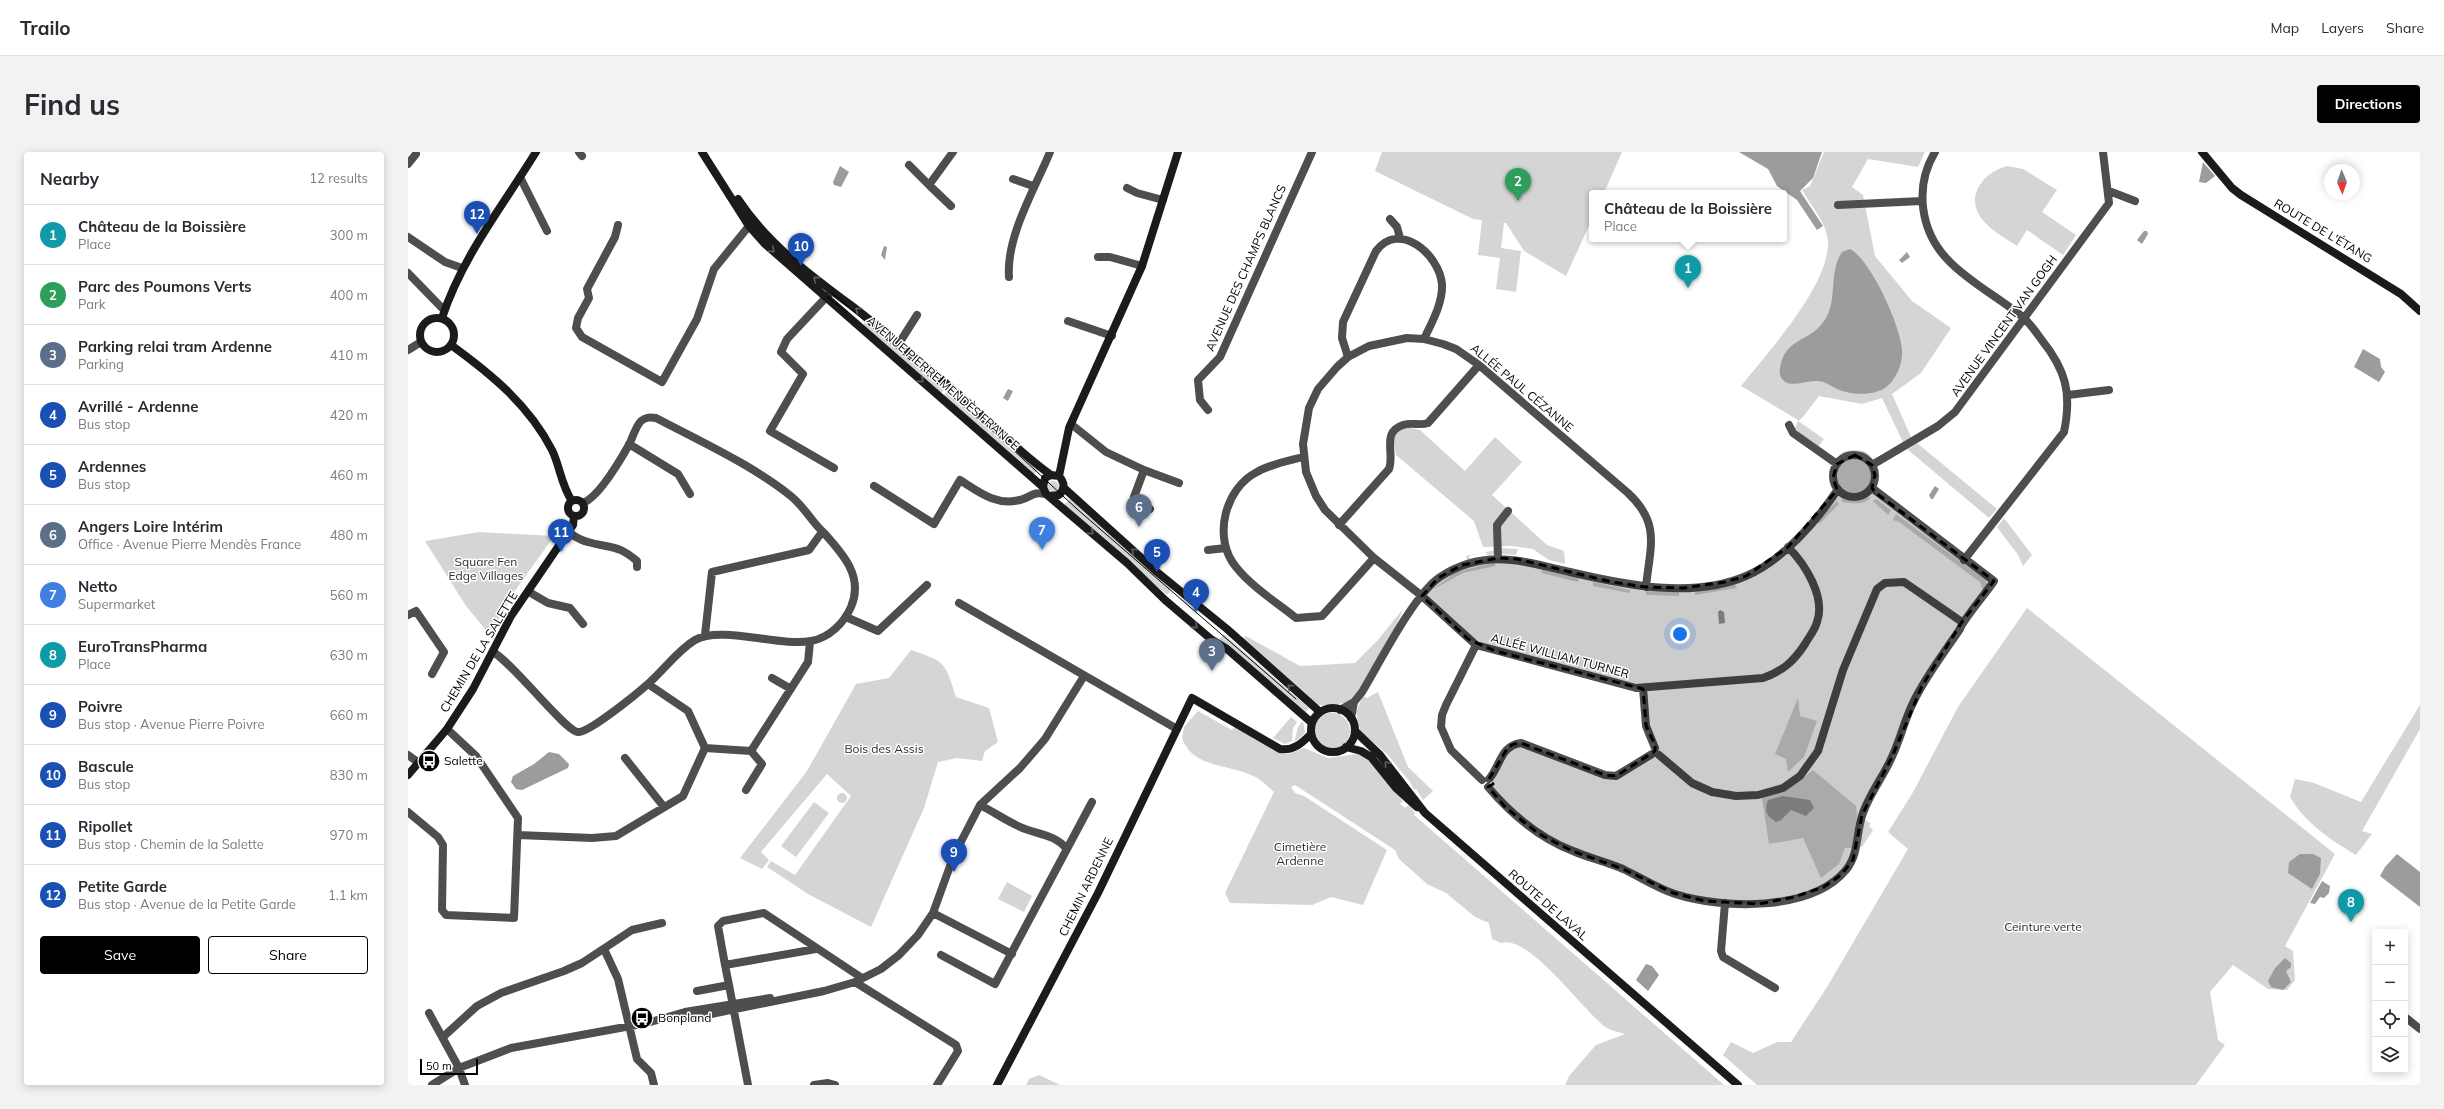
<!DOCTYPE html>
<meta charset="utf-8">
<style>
:root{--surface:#fff;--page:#f2f2f3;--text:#2b2b33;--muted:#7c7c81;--line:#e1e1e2;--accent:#000}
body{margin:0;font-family:Mulish,sans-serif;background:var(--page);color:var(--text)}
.controls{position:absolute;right:12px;bottom:12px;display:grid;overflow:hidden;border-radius:4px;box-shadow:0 2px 10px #0003}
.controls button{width:36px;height:36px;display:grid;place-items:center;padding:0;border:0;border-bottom:1px solid var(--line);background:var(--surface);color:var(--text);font:20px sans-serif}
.compass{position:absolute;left:1916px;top:12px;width:36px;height:36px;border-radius:50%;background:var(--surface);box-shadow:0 2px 10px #0003;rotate:178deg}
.scale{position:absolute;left:12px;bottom:10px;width:58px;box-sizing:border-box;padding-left:4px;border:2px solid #000;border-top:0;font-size:11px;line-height:14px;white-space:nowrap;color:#000;-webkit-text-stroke:3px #fff;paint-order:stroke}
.you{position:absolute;left:1272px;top:482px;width:14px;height:14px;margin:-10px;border:3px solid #fff;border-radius:50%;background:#1a73e8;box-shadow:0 0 0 6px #1a73e833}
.badge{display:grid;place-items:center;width:26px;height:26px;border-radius:50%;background:var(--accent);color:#fff;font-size:13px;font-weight:700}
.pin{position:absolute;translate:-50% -33px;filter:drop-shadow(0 1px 2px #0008)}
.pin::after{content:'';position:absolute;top:21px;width:14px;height:12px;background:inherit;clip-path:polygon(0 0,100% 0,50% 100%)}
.popup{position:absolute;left:1181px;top:38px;width:198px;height:52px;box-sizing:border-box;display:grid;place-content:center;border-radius:4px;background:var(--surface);filter:drop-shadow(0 1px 3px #0005);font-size:13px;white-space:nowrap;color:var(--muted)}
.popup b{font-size:15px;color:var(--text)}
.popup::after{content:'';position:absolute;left:50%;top:100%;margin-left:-8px;border:8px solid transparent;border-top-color:var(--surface)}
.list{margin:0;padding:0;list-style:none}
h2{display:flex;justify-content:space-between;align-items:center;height:52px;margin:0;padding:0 16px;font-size:17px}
h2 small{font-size:13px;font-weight:400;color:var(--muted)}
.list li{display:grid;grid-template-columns:26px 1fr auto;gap:12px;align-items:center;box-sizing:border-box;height:60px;padding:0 16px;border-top:1px solid var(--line)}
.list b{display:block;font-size:15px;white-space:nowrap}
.list p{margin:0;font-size:13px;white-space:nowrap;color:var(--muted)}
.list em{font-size:13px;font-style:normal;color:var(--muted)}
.actions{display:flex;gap:8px;padding:12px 16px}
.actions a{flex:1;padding:9px 0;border:1px solid var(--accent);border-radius:4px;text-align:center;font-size:14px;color:var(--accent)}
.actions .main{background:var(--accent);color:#fff}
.icon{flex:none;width:22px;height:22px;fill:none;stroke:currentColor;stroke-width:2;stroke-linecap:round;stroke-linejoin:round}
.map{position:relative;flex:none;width:2012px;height:933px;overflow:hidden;border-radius:4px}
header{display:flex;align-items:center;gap:24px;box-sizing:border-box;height:56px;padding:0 20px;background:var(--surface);border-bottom:1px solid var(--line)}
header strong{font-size:19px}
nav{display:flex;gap:22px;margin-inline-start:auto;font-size:14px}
.intro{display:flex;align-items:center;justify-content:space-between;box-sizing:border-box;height:96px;padding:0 24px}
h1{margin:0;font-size:28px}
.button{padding:10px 18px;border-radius:4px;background:var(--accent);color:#fff;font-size:14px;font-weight:700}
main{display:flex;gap:24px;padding:0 24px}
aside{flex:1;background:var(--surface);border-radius:4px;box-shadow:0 2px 10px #0003}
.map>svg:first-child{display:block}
.green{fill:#d5d5d5}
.water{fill:#9c9c9c}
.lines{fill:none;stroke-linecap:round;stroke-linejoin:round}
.street{stroke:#4e4e4e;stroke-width:8}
.secondary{stroke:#1b1b1b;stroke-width:8}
.tram{stroke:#000;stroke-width:1}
.oneway{stroke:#5f5f5f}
.marked{fill:#000;fill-opacity:0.2;stroke:#000;stroke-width:3;stroke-dasharray:8 5;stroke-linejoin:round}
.labels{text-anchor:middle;stroke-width:3;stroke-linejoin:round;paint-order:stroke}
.street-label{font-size:12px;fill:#000;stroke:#fff}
.park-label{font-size:12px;fill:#2c2c2c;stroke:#fff}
.poi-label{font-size:12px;fill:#000;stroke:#fff;text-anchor:start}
</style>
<header>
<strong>Trailo</strong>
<nav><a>Map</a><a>Layers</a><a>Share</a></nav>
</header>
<div class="intro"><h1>Find us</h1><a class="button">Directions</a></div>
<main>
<aside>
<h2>Nearby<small>12 results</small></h2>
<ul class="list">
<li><span class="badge" style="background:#0f9aa8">1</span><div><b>Château de la Boissière</b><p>Place</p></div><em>300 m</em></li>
<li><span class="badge" style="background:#2e9e5b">2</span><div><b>Parc des Poumons Verts</b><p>Park</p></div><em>400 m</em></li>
<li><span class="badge" style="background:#5c6f8a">3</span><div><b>Parking relai tram Ardenne</b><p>Parking</p></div><em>410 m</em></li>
<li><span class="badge" style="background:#1a4fb4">4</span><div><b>Avrillé - Ardenne</b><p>Bus stop</p></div><em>420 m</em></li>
<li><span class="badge" style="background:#1a4fb4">5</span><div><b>Ardennes</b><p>Bus stop</p></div><em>460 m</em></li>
<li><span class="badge" style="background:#5c6f8a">6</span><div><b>Angers Loire Intérim</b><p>Office · Avenue Pierre Mendès France</p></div><em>480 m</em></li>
<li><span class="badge" style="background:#3f7fe0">7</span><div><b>Netto</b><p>Supermarket</p></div><em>560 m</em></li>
<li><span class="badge" style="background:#0f9aa8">8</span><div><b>EuroTransPharma</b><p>Place</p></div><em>630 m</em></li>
<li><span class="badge" style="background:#1a4fb4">9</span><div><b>Poivre</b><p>Bus stop · Avenue Pierre Poivre</p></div><em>660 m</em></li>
<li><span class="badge" style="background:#1a4fb4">10</span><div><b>Bascule</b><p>Bus stop</p></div><em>830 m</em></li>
<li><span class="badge" style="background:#1a4fb4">11</span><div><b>Ripollet</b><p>Bus stop · Chemin de la Salette</p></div><em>970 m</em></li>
<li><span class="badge" style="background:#1a4fb4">12</span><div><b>Petite Garde</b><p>Bus stop · Avenue de la Petite Garde</p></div><em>1.1 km</em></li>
</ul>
<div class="actions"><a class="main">Save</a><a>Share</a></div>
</aside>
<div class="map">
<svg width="2012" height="933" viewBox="0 0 2012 933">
<rect width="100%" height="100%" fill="#fff"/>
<path class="green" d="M974,0H1214L1196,41H1184V67L1158,124L1116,99L1098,71L1065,67L967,19Z
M1416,0H1517L1510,15L1460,7L1444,35L1455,43L1467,104L1504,149L1543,176L1513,221L1484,242L1503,285L1495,290L1474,246L1454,252L1411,244L1395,265L1390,269L1416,287L1410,295L1388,280L1387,277L1390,268L1333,234C1360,200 1421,134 1420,90C1419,71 1403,54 1394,38L1402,34Z
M1599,14L1615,17L1649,38L1634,60L1668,83L1655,103L1619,78L1609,94C1597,86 1582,78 1574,67C1556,44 1576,20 1599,14Z
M1074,68L1096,71L1093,96L1113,99L1108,140L1088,137L1092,106L1070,103Z
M458,169L537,237L533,241L455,173Z
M539,239L630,318L626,322L536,243Z
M998,275L1012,278L1057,319L1087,285L1114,310L1084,343L1139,393L1156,399L1157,412L1141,408L1125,397L1104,394L1075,395L1066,369L988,303L985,287L988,281Z
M1509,291L1589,357L1581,366L1499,297Z
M1443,298L1456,299L1464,305L1443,300L1427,307L1435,300Z
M1429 324a18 18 0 1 1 36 0a18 18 0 1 1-36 0Z
M639 335a6 6 0 1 1 12 0a6 6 0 1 1-12 0Z
M1463,345C1456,354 1444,351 1434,350L1433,347L1449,349Z
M662,347L764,437L759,443L656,353Z
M1468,347L1483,358L1480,363L1465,349Z
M1429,349L1431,352L1411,372L1408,369Z
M1488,362L1578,428L1579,433L1575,439L1572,430L1491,370L1485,368Z
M1596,366L1624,403L1615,414L1610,403L1589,375Z
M71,380L146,384L104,443L82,483L58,454L17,389Z
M1092,396L1110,397L1108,403L1093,402Z
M1088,398L1089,402L1079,403L1078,400L1061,404L1062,407L1059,408L1058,404Z
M1087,410V414L1055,421L1024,438L1048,420Z
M1134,417L1171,426L1170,430L1134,421Z
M1185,430L1222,438V441L1185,434Z
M1327,432L1329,436L1287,443V439Z
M1238,439L1271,440V444L1242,443H1238Z
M1619,456L1927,702L1877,794L1885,799L1887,828L1879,838L1860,837L1825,813L1802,840L1810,888L1817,893L1788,933H1349L1315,903L1323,890L1345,901L1369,890H1383L1419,835L1500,697L1480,680L1504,642L1550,555Z
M995,457C987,480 958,535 940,549C936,552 917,554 911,553C896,550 848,499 834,487L838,484L892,514L947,511L969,489Z
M816,482L901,556L896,562L811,488Z
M503,498C539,510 537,511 548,545L581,556L590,590L577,599L574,609L549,606L530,610L516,656L463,775L400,742L359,715L363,709L387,723L443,644L419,622L353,700L361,708L354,717L332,706L399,619L448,532L481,526Z
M970,540L1000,615L1025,639L1015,648L1008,637L1006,638L1002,630L979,602L952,579L948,560L955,544L959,546Z
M1390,546L1392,564L1409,569L1396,605L1380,620L1378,607L1367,602Z
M2012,553V577L1954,679L1964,682L1948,703C1923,688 1897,671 1882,645L1887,627L1906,631L1953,650Z
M790,559L824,578L826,575L872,601L880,602L896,596L920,606L950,602L961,608L995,649L992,652L997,656L1001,653L1007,661L1006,663L1316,933H1157L1161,924L1188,893L1217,882C1212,880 1204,879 1199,876C1177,862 1121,781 1093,791L1084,787L1081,771L1067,765L1038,741L1019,732L991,707L987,698L887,633L883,635L887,641L896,644L979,698L955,753L923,745L904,753L822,751L817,741L866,640C860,635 855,629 849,626C824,611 785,618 774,586L776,575Z
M906 579a18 18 0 1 1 36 0a18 18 0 1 1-36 0Z
M883,565L889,570L885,576L884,589L877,592L865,586Z
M895,569L897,581L886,591L890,575Z
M1405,618L1448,654L1449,663L1444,696H1437L1431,712L1413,726L1395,686L1361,692L1354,646L1388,631Z
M429 646a5 5 0 1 1 10 0a5 5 0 1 1-10 0Z
M406,650L421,661L388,705L373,694Z
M1456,667L1463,672L1461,674L1465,678L1454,695L1452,694Z
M599,730L624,744L616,760L590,747Z
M631,923L652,933H618L621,927Z"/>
<path class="water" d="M1331,0H1414L1405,26L1392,39L1415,74L1409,78L1389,48L1369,34L1360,17Z
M1795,10L1807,24L1798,31L1791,30Z
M432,14L441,20L433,35L426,33L425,30Z
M1736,79H1739L1740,82L1734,92L1729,88Z
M476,94L479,95L477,108L473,103Z
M1442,97C1463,108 1493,175 1494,198C1495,212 1488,228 1477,236C1464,244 1442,243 1429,237C1423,234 1417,229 1409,229C1399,228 1389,234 1379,231C1373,228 1371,223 1372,216C1377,187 1397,191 1413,173C1432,152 1419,122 1434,100Z
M1499,100L1502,105L1494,111L1491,108Z
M1955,197L1972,207L1973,215L1977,220L1971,230L1946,215Z
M600,237L605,239L600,249L595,246Z
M1527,334L1531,337L1525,347H1523L1521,343Z
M1312,458L1316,460L1317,471L1311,472L1310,460Z
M141,600L151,602L161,612L160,616L114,638L108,637L103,630L105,624L126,612Z
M1375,644L1402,648L1406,656L1398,664L1383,658L1373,668L1368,670C1358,664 1356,659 1360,648Z
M1892,702H1905L1913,706L1912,722L1904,737L1880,721L1881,710Z
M1989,702L2012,720V755L1972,724L1977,715Z
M1914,729L1922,734L1921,741L1916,746L1912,745L1907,752L1902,751Z
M1877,806L1883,811V815L1878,819L1883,830L1875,838L1863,835L1860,829L1867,816Z
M1238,812L1244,814L1251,823L1240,839L1228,828Z"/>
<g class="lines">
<path class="street" d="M171,0L174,4
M1527,0C1506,35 1512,80 1541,109C1562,131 1592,146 1616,166C1622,172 1628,180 1633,187C1658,218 1664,241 1656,280L1556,408
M0,12L8,2
M501,13L521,33
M112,25L139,79
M605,27L625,34
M719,36L729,41L755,48
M1701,39L1727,49
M1430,53L1514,49
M543,54L521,33L545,0
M982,67L989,75L992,86
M210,73L207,85L179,137L181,146L170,166L168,176L174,185L254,230L289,167L306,117L341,74
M0,85L37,110L54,116
M690,105H702L734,114
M0,121L36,158
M601,125C598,84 627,37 642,0
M423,140L379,187L373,200L395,222L362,279L426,316
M660,169L704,184
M490,193L509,163
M0,198L13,190
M940,205L934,186L935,170L968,99C991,68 1031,102 1034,132C1035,151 1024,170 1016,187
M1660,243L1701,238
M800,258L792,248L790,228L812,205L904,0
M663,272L698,300L736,318L726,345L742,357
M1381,273L1385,281L1429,312
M221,292L270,322L282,342
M1425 324a21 21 0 1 1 42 0a21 21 0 1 1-42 0Z
M895,305C880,309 863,312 849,320C817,336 804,386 828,415C844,435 868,450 888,466L914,464L966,406
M1464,313L1530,274L1547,260L1701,51L1695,0
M736,318L771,331
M466,334L526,372L552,328C571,340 588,354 612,348C624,345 624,339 638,342
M931,373L981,317C987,301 973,280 995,273C1004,270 1012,274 1020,271L1071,213
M160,380C166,384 173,389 180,390C204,397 209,392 229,409V415
M800,398L818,396
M1090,406L1089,373L1100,359
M1238,435C1242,394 1253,372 1220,341L1071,213L1048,197L1035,192L1016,187L999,186L961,194L940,205L929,215L910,237L901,256L895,292L898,320L908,344L917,358L966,406L1014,444L1068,493L1228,536L1355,526C1375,519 1386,509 1397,492C1401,485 1407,478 1409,470C1418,445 1397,412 1380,395
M121,440L140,451L162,456L175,472
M551,451L769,577
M0,463L8,459L36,500L24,522
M438,465L470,479L519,433
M297,483L304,420L401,398L414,380
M1068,493L1038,553L1034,563L1033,575L1043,598L1074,628
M85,500C106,512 157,579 170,580C181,581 231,540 241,531C257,517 269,499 287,488C312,473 373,495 403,489C421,486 436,471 443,455C456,425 435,402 416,381C404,370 397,356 384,345C348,315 290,288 248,266C242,265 238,265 233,269C228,274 225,284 222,291C213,307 191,345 175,351
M364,526L383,537
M1235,536L1238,574L1247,596
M932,558L946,550L954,540C971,512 1006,442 1032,425C1077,396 1114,409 1162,420C1217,433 1285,447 1338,424C1375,408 1408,370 1430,337
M943,566L946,550
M297,596L343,599L400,510L402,490
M0,603L11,611
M1251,603L1284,631L1304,640L1328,644L1350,643L1375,636L1392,624L1410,599L1435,518L1469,437L1477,431L1496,430L1554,470
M217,606L256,655
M1081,627C1093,613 1092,594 1113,591L1197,623L1208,624L1244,602
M1080,635C1103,662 1131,686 1165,699C1181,706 1199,710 1215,717C1232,725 1249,736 1267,742C1314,757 1403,760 1438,718C1451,702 1448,682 1454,664C1460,644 1475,625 1483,607C1492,589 1496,569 1505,551C1517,525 1536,501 1552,477C1554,469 1579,440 1586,429L1464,336
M338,638L354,612L343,599
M572,653C588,661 604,673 620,678C635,683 648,684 659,697
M0,660L30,685L35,693L34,758L38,763L106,766L110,666L68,604L39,577
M110,683L184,686L208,684L275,644L297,596L280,559L240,532
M1317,751L1313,799L1315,805L1367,836
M525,761L604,802
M196,797L210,827L229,907L243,921L246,933
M533,803L587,832L684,650
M317,813L310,774L315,769L356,761L454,826
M447,830L548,893L550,899L529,933
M321,833L317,813L408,797
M289,839L321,833L340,933
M21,861L51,916L57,933
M1997,865L2012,877
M258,866L279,867L416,839L447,830L473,817L491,803L510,783L525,761L546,703L572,653L612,616L637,587L676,524
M35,885L69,854L93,841L156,819L174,811L224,778L254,771
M24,933L51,916L103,896L239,871L277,860L362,846
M406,933L420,931L427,933"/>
<path class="secondary" d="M294,0L341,74L357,92L635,335
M1794,0L1824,36L1833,43L1993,142L2012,159
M330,47C359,91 402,123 444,154C477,179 509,207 540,233C575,262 606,297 643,323
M12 183a17 17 0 1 1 34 0a17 17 0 1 1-34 0Z
M34,166C54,105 94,55 128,0
M43,193C83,222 121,253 144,298C152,314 153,333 164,349
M651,324L661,276L734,114L770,0
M656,336L749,420L819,477L912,560
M642,344L651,343C657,337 657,331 651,324L643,323L637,326L635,335L638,342L719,411L757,448L804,488L819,497L904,571
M160 356a8 8 0 1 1 16 0a8 8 0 1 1-16 0Z
M903 578a22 22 0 1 1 44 0a22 22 0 1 1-44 0Z
M947,579L972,603L1017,661L1330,933
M938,595L953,599L963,605L988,636L1009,655
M0,623L39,577L65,537L103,464L165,373L166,364
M589,933L690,741L784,546L872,597C886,599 894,591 903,582"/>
<path class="tram" d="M423,140L587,281L669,357L888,547
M419,145L439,160"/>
</g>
<defs><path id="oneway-chevron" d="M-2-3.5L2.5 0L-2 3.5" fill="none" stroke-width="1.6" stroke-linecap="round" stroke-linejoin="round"/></defs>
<g class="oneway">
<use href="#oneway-chevron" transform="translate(364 98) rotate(42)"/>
<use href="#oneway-chevron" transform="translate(408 127) rotate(-139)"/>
<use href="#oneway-chevron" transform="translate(450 158) rotate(-142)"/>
<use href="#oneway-chevron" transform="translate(513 228) rotate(42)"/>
<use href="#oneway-chevron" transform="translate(683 380) rotate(40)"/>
<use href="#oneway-chevron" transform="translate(726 399) rotate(-137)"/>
<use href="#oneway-chevron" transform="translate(787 474) rotate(41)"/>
<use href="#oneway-chevron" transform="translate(882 535) rotate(-138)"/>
<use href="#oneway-chevron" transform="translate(979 612) rotate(-130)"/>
</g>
<path class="marked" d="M1447,303L1464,313L1467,323L1464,336L1468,341L1586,429L1554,470L1514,534L1484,605L1454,663L1445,708L1433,723L1416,735L1386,745L1351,752L1296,749L1265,741L1215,717L1164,699L1131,682L1098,656L1080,635L1085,632L1081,627L1100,595L1106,592L1113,591L1197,623L1208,624L1247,599V593L1238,574L1235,537L1087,499L1060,487L1014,444L1030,426L1054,413L1090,406L1109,407L1204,430L1238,435L1275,436L1317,430L1338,424L1380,395L1429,338L1425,326L1429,312Z"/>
<defs>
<g id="bus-disc" transform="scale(1.15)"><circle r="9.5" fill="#000" stroke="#fff"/><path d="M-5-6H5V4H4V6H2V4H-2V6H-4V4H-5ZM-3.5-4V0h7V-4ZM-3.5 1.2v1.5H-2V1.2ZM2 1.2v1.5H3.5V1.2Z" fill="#fff"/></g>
</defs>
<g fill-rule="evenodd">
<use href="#bus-disc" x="21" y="609"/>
<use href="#bus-disc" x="234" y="866"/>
</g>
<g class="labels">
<g class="street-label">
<text transform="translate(1915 79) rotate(31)" y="4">ROUTE DE L'ÉTANG</text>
<text transform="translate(838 116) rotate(-66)" y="4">AVENUE DES CHAMPS BLANCS</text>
<text transform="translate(1596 174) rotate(-54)" y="4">AVENUE VINCENT VAN GOGH</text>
<text transform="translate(535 231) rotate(41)" y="4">AVENUE PIERRE MENDÈS FRANCE</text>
<text transform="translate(1114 236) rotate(40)" y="4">ALLÉE PAUL CÉZANNE</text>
<text transform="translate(71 500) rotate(-59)" y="4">CHEMIN DE LA SALETTE</text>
<text transform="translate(1152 504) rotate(15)" y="4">ALLÉE WILLIAM TURNER</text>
<text transform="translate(678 735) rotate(-64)" y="4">CHEMIN ARDENNE</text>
<text transform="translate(1140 753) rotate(41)" y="4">ROUTE DE LAVAL</text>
</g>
<g class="park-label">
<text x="78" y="414">Square Fen<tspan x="78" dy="14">Edge Villages</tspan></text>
<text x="476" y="601">Bois des Assis</text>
<text x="892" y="699">Cimetière<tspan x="892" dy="14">Ardenne</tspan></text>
<text x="1635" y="779">Ceinture verte</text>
</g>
<g class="poi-label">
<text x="36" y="613">Salette</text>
<text x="250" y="870">Bonpland</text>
</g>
</g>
</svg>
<div class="controls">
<button>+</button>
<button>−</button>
<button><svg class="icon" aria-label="locate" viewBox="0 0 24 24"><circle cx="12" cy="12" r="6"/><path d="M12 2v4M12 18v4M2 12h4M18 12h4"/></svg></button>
<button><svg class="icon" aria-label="layers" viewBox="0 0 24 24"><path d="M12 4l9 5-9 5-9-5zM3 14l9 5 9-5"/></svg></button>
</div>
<svg class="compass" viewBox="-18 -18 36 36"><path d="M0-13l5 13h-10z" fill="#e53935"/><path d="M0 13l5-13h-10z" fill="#7c7c81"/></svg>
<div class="scale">50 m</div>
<div class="you"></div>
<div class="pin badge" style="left:1280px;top:136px;background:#0f9aa8">1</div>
<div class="popup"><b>Château de la Boissière</b>Place</div>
<div class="pin badge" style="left:1110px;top:49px;background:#2e9e5b">2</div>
<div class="pin badge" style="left:804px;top:519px;background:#5c6f8a">3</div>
<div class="pin badge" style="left:788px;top:460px;background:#1a4fb4">4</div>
<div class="pin badge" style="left:749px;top:420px;background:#1a4fb4">5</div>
<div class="pin badge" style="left:731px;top:375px;background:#5c6f8a">6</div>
<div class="pin badge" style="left:634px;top:398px;background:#3f7fe0">7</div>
<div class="pin badge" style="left:1943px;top:770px;background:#0f9aa8">8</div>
<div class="pin badge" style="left:546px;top:720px;background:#1a4fb4">9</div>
<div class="pin badge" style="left:393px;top:114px;background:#1a4fb4">10</div>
<div class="pin badge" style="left:153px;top:400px;background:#1a4fb4">11</div>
<div class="pin badge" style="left:69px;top:82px;background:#1a4fb4">12</div>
</div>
</main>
